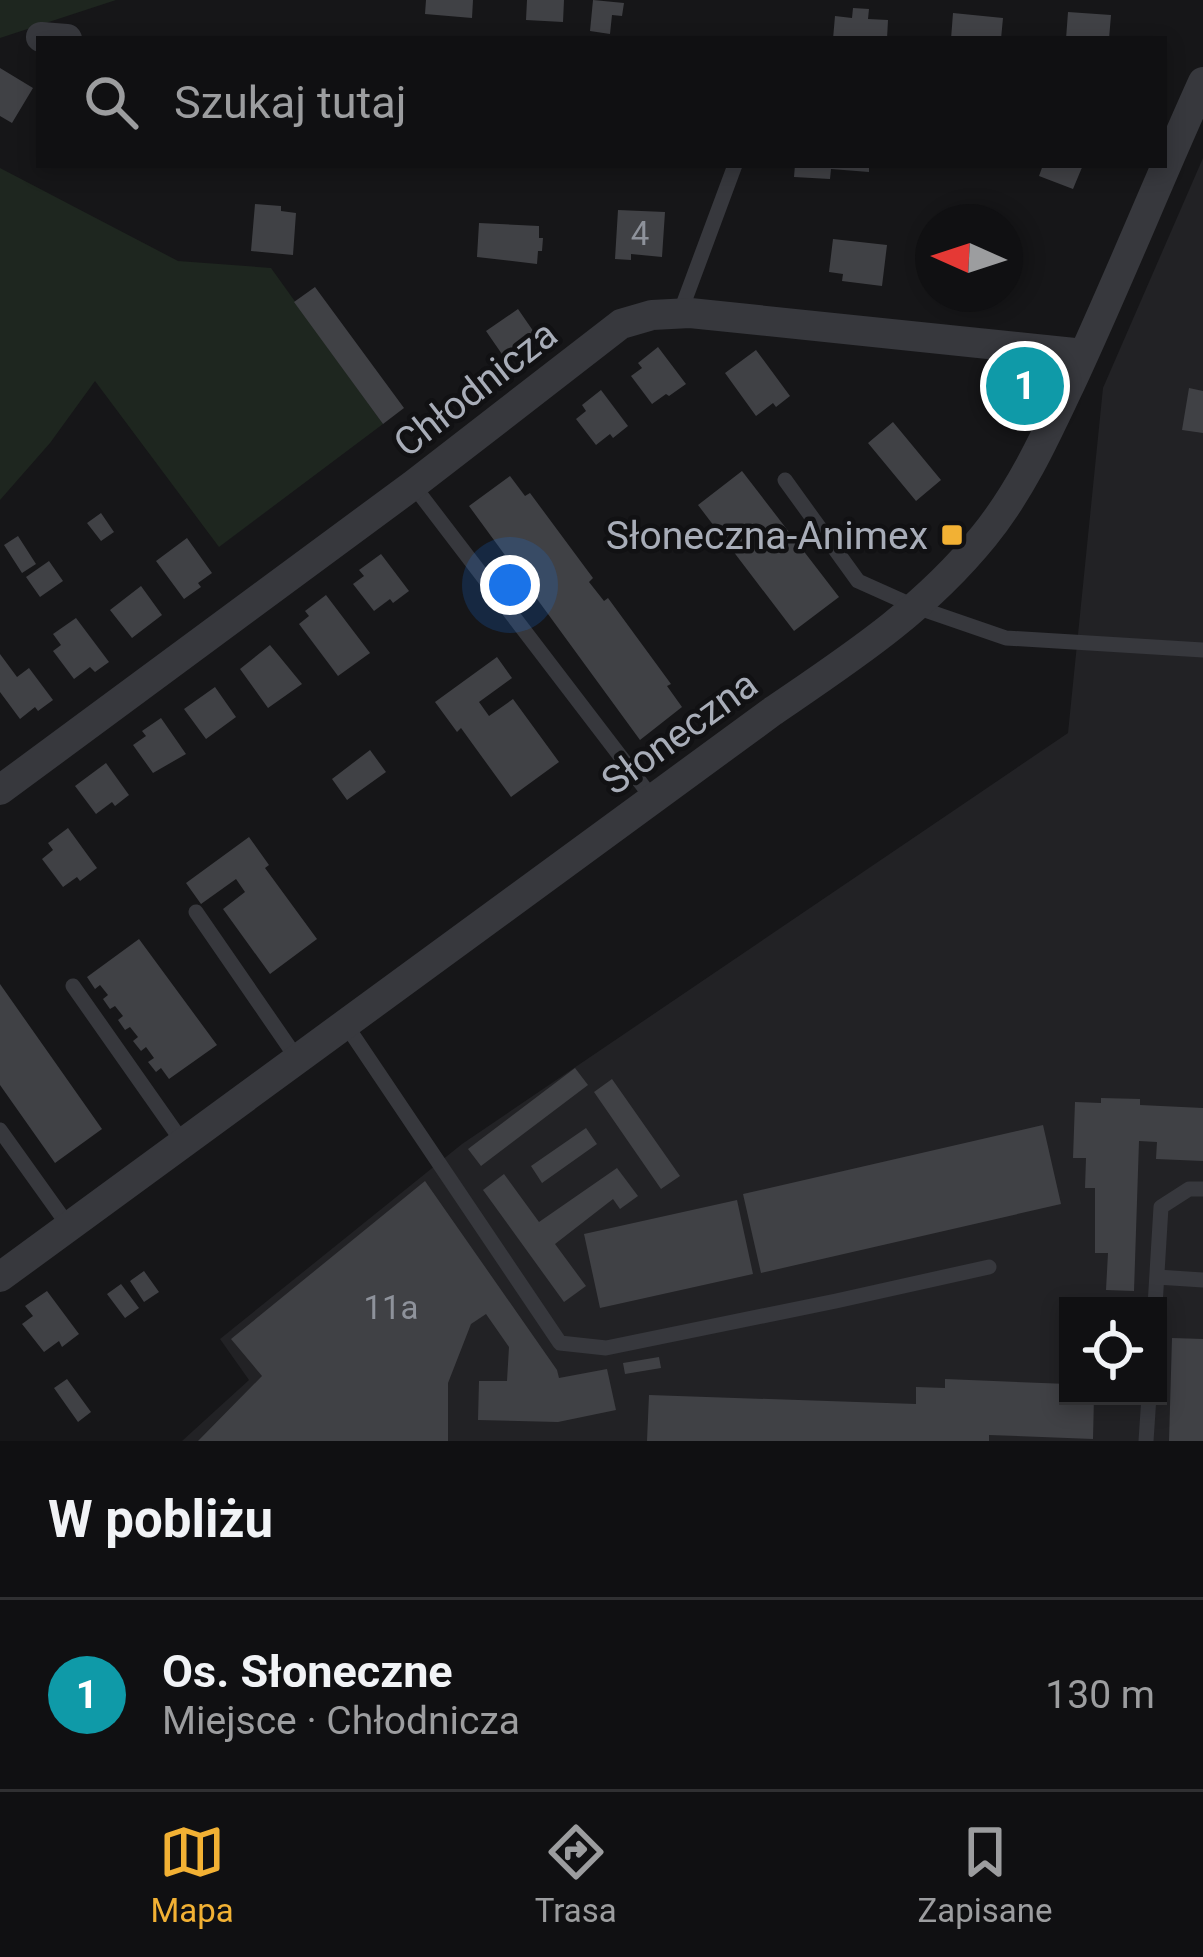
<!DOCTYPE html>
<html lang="pl">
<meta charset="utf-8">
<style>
:root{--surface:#101012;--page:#1e1e20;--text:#f1f3f6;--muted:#9c9d9f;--line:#303032;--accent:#f2b134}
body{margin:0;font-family:Roboto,sans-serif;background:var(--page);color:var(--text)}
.controls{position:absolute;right:36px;bottom:36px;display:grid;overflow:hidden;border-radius:0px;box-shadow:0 6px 18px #0003}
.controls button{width:108px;height:108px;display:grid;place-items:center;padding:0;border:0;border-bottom:3px solid var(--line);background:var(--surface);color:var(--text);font:60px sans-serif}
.compass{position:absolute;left:915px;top:204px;width:108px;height:108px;border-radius:50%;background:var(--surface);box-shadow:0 6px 18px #0003;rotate:273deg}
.you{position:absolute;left:510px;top:585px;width:42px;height:42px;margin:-30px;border:9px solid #fff;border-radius:50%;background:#1a73e8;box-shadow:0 0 0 18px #1a73e833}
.badge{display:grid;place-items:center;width:78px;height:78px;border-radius:50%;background:var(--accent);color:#fff;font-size:39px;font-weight:700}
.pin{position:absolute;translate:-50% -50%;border:6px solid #fff;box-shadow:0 3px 12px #0006}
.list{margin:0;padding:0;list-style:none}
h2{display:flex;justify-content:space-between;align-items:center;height:156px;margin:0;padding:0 48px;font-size:51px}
h2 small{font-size:39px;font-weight:400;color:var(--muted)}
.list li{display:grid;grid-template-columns:78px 1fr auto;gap:36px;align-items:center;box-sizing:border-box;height:192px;padding:0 48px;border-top:3px solid var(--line)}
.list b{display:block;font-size:45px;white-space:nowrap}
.list p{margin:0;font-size:39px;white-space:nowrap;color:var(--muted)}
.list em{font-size:39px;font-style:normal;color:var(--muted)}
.icon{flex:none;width:66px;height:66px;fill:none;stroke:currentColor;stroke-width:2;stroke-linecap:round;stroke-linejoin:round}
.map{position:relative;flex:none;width:1203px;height:1441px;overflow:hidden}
.search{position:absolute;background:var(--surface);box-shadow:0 6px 18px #0003;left:36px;right:36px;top:36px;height:132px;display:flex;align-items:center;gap:30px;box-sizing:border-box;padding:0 42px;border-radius:0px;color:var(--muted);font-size:45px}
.sheet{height:348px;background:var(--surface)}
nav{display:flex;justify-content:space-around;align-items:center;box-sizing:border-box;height:168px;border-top:3px solid var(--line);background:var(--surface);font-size:33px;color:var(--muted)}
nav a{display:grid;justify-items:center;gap:6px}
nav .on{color:var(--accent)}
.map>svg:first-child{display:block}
.built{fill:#222225;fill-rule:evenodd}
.green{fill:#1e261f}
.building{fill:#404145}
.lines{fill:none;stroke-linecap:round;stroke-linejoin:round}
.service{stroke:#37383d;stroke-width:15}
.minor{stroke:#37383d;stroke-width:30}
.poi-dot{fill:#f2b134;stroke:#111113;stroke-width:4.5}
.labels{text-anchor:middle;stroke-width:9;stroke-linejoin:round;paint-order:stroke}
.number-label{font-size:33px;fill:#8e929b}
.street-label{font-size:39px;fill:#a8adb8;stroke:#111113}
.poi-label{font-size:39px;fill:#a8adb8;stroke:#111113;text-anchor:end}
</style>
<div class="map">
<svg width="1203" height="1441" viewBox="0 0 1203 1441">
<rect width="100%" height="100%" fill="#161618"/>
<path class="built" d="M1203,158V1441H182L249,1380L220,1339L462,1144L1068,733L1103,388ZM1068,1306H1158V1396H1068Z"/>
<path class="green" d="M0,0H116L0,38Z
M0,168L178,261L271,268L383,424L219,547L95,381L50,443L0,500Z"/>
<path class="building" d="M426,0H473L472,18L425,14Z
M527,0H564L563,22L526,20Z
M593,0L624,3L622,16L612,15L610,34L590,31Z
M853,8L869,9L868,19L888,20L887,39H833L835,16L852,18Z
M1068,12L1111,15L1109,39H1066Z
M953,13L1003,18L1001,39H951Z
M0,68L33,88L12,123L0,116Z
M795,165H869V172L831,169L830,179L794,177Z
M1043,165H1083L1073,189L1039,176Z
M255,204L281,206V211L296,213L293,255L251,251Z
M618,210L665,212L662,257L631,254V260L615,259Z
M479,223L539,226V238H543L542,251H538L537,264L477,257Z
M833,239L887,245L882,286L842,281L843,274L829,272Z
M315,287L404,408L383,424L294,302Z
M518,309L538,338L506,360L486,331Z
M658,347L686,384L669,396L666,394L652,404L631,376L642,368L638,363Z
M756,350L790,396L776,407L773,403L756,416L725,373Z
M1189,388L1203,391V433L1182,430Z
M601,390L628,426L613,438L610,434L596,445L576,419L586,411L582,405Z
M893,422L941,480L916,501L868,443Z
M742,471L839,597L794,631L698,505Z
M510,476L525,496L530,493L593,578L589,582L604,601L608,598L671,684L667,686L682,707L640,740L469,506Z
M101,513L114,532L101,541L87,523Z
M18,536L36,564L22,573L4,545Z
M187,538L212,573L198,583L201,587L184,599L156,561Z
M381,554L409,591L393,603L390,599L374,611L353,584L364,576L359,570Z
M49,561L63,581L40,597L26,577Z
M141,586L162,615L132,638L110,610Z
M326,595L370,653L338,676L299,624L309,616L305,611Z
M76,618L109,662L95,672L90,667L74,679L53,651L61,645L53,634Z
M270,645L302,684L268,708L240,669Z
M0,654L17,677L29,668L53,700L38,711L35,707L20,719L0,692Z
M497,657L512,678L479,702L489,716L513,699L559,762L511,797L461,728L457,732L435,702Z
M215,687L236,717L206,739L184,709Z
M161,718L186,754L153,773L133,745L146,736L142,731Z
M370,750L386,772L347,800L332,779Z
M106,763L129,795L115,806L112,802L96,814L75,786Z
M68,828L97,868L80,881L77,877L63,887L42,859L53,850L48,843Z
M249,837L269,865L265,868L317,939L270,974L223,909L245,892L236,879L201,904L186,883Z
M139,939L217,1045L169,1079L161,1068L156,1072L148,1062L154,1058L146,1047L141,1051L133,1041L138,1037L130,1027L125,1030L118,1020L123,1016L115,1006L110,1009L103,999L108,995L100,985L95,989L87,977Z
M0,984L102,1129L55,1163L0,1085Z
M575,1068L588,1085L481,1166L468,1149Z
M612,1079L680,1176L661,1189L594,1092Z
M1101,1098L1140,1099V1105L1203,1108V1161L1156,1159L1157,1142L1139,1141L1134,1291L1106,1290L1108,1253H1095V1188H1085L1086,1158H1073L1075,1102L1101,1103Z
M1043,1125L1061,1204L761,1273L743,1194Z
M586,1128L597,1144L542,1183L531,1166Z
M617,1168L638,1196L620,1209L613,1199L555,1244L586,1286L564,1302L483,1190L504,1174L539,1222Z
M425,1181L557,1370L559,1378L607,1369L616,1410L558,1422L478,1420L479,1381H507L509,1347L486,1314L471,1324L448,1383V1441H198L262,1376L231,1339Z
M737,1200L753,1274L600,1308L584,1234Z
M144,1271L159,1292L144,1302L130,1281Z
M121,1284L139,1308L125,1318L107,1294Z
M47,1291L79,1334L62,1347L59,1341L44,1352L22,1324L33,1316L25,1306Z
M1172,1338L1203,1339V1441H1169Z
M659,1357L661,1368L625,1374L623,1363Z
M67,1379L91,1412L78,1422L54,1388Z
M945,1379L1068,1384V1396H1094L1093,1439L989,1435V1441H647L649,1395L916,1404V1387L945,1388Z"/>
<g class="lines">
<path class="service" d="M680,313L735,165
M785,480L858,581L916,607L1006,638L1203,650
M413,485L653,799
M196,912L298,1060
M73,986L184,1144
M346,1025L560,1343L606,1348L836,1301L989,1267
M0,1130L70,1228
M1157,1277L1203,1280
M1155,1306L1161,1207L1189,1189H1203
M1146,1441L1149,1396"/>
<path class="minor" d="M41,37L67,39
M0,790L413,485L621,324L652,315L690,313L1084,354
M0,1277L773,711C852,657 923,611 984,536C1023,488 1048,431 1074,376C1119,279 1159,179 1203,82"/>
</g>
<rect class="poi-dot" x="940" y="523" width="24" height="24" rx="6"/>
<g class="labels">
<g class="number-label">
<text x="640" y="245">4</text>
<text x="391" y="1319">11a</text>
</g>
<g class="street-label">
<text transform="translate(475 388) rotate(-38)" y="14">Chłodnicza</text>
<text transform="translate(679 732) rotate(-36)" y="14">Słoneczna</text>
</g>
<g class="poi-label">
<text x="928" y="549">Słoneczna-Animex</text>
</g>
</g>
</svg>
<div class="controls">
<button><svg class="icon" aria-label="locate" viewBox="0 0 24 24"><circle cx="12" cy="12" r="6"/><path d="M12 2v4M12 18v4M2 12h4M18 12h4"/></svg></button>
</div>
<svg class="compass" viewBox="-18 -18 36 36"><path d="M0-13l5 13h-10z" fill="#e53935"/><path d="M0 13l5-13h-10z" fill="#9c9d9f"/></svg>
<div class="you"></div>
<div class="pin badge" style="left:1025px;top:386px;background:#0f9aa8">1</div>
<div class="search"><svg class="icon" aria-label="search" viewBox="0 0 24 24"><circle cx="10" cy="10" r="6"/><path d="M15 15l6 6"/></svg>Szukaj tutaj</div>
</div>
<section class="sheet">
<h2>W pobliżu<small></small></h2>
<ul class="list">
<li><span class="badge" style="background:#0f9aa8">1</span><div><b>Os. Słoneczne</b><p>Miejsce · Chłodnicza</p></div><em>130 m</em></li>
</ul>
</section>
<nav>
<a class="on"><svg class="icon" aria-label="map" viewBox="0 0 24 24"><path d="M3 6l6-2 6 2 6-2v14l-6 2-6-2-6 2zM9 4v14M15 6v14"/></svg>Mapa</a>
<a><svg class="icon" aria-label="directions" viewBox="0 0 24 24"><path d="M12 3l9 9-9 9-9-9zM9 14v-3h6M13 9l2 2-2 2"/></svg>Trasa</a>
<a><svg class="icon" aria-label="saved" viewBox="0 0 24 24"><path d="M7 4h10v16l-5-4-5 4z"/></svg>Zapisane</a>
</nav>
